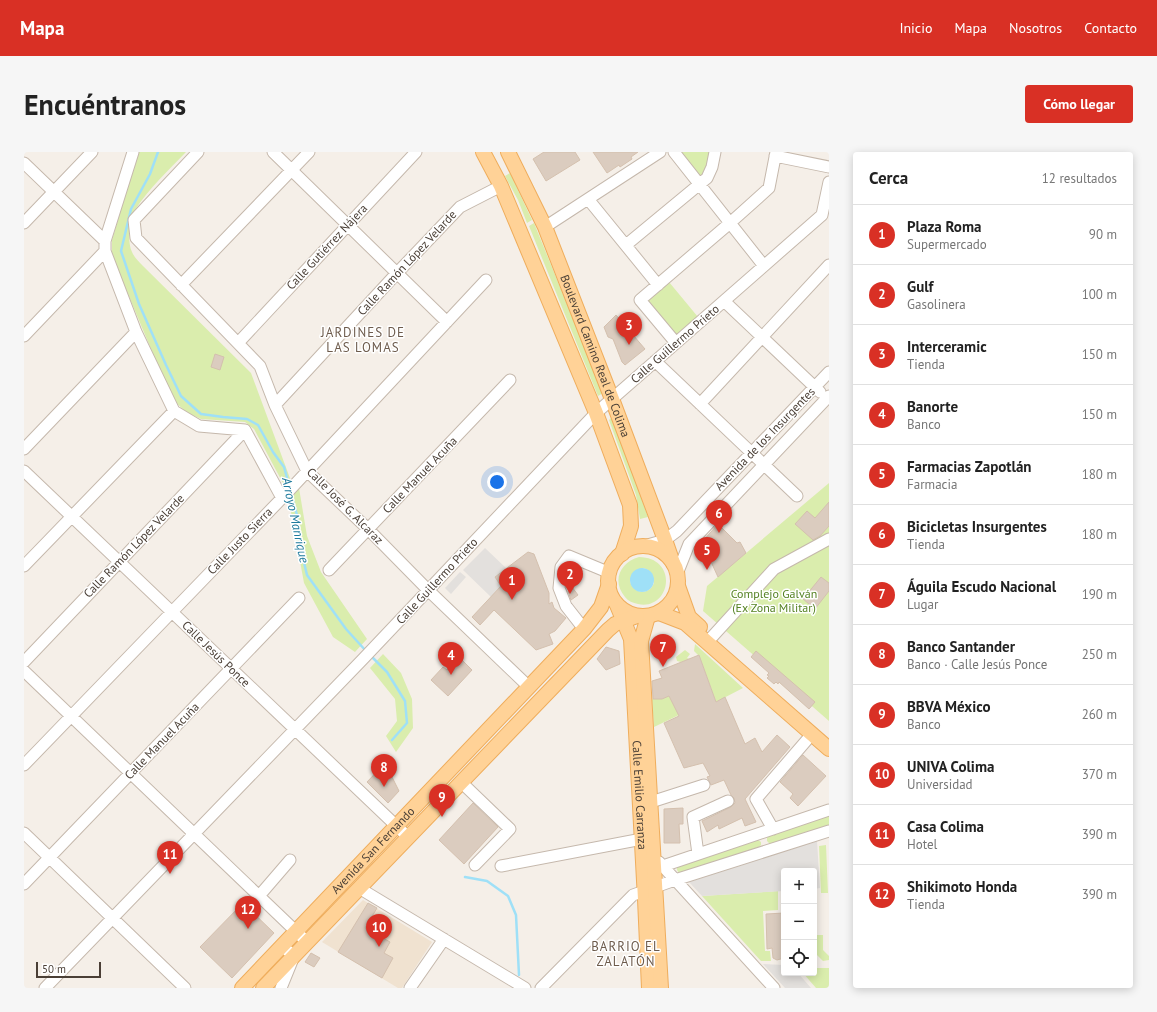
<!DOCTYPE html>
<html lang="es">
<meta charset="utf-8">
<style>
:root{--surface:#fff;--page:#f6f6f6;--text:#222;--muted:#767676;--line:#e0e0e0;--accent:#d93025}
body{margin:0;font-family:"PT Sans",sans-serif;background:var(--page);color:var(--text)}
.controls{position:absolute;right:12px;bottom:12px;display:grid;overflow:hidden;border-radius:4px;box-shadow:0 2px 10px #0003}
.controls button{width:36px;height:36px;display:grid;place-items:center;padding:0;border:0;border-bottom:1px solid var(--line);background:var(--surface);color:var(--text);font:20px sans-serif}
.scale{position:absolute;left:12px;bottom:10px;width:65px;box-sizing:border-box;padding-left:4px;border:2px solid #4a3f36;border-top:0;font-size:11px;line-height:14px;white-space:nowrap;color:#4a3f36;-webkit-text-stroke:3px #fff;paint-order:stroke}
.you{position:absolute;left:473px;top:330px;width:14px;height:14px;margin:-10px;border:3px solid #fff;border-radius:50%;background:#1a73e8;box-shadow:0 0 0 6px #1a73e833}
.badge{display:grid;place-items:center;width:26px;height:26px;border-radius:50%;background:var(--accent);color:#fff;font-size:13px;font-weight:700}
.pin{position:absolute;translate:-50% -33px;filter:drop-shadow(0 1px 2px #0008)}
.pin::after{content:'';position:absolute;top:21px;width:14px;height:12px;background:inherit;clip-path:polygon(0 0,100% 0,50% 100%)}
.list{margin:0;padding:0;list-style:none}
h2{display:flex;justify-content:space-between;align-items:center;height:52px;margin:0;padding:0 16px;font-size:17px}
h2 small{font-size:13px;font-weight:400;color:var(--muted)}
.list li{display:grid;grid-template-columns:26px 1fr auto;gap:12px;align-items:center;box-sizing:border-box;height:60px;padding:0 16px;border-top:1px solid var(--line)}
.list b{display:block;font-size:15px;white-space:nowrap}
.list p{margin:0;font-size:13px;white-space:nowrap;color:var(--muted)}
.list em{font-size:13px;font-style:normal;color:var(--muted)}
.icon{flex:none;width:22px;height:22px;fill:none;stroke:currentColor;stroke-width:2;stroke-linecap:round;stroke-linejoin:round}
.map{position:relative;flex:none;width:805px;height:836px;overflow:hidden;border-radius:4px}
header{display:flex;align-items:center;gap:24px;box-sizing:border-box;height:56px;padding:0 20px;background:var(--accent);color:#fff}
header strong{font-size:19px}
nav{display:flex;gap:22px;margin-inline-start:auto;font-size:14px}
.intro{display:flex;align-items:center;justify-content:space-between;box-sizing:border-box;height:96px;padding:0 24px}
h1{margin:0;font-size:28px}
.button{padding:10px 18px;border-radius:4px;background:var(--accent);color:#fff;font-size:14px;font-weight:700}
main{display:flex;gap:24px;padding:0 24px}
aside{flex:1;background:var(--surface);border-radius:4px;box-shadow:0 2px 10px #0003}
.map>svg:first-child{display:block}
.education{fill:#f0e2d0}
.green{fill:#daedad;fill-rule:evenodd}
.parking{fill:#e3e0dd}
.water{fill:#9fe0f7}
.lines{fill:none;stroke-linecap:round;stroke-linejoin:round}
.stream{stroke:#9fe0f7;stroke-width:2.5}
.building{fill:#dbccbf;stroke:#d4c0ae}
.minor-casing{stroke:#c5b8ac;stroke-width:13}
.major-casing{stroke:#efad5c;stroke-width:16}
.minor{stroke:#fff;stroke-width:11}
.major{stroke:#ffd297;stroke-width:14}
.labels{text-anchor:middle;stroke-width:3;stroke-linejoin:round;paint-order:stroke}
.street-label{font-size:12px;fill:#4a3f36;stroke:#fff}
.park-label{font-size:12px;fill:#558223;stroke:#fff}
.neighbourhood-label{font-size:13px;letter-spacing:1px;fill:#6d5b4c;stroke:#fff}
.water-label{font-size:13px;font-style:italic;fill:#207b9d;stroke:#fff}
</style>
<header>
<strong>Mapa</strong>
<nav><a>Inicio</a><a>Mapa</a><a>Nosotros</a><a>Contacto</a></nav>
</header>
<div class="intro"><h1>Encuéntranos</h1><a class="button">Cómo llegar</a></div>
<main>
<div class="map">
<svg width="805" height="836" viewBox="0 0 805 836">
<rect width="100%" height="100%" fill="#f5efe8"/>
<path class="education" d="M339,748L408,790L378,836H374L298,790Z"/>
<path class="green" d="M114,0H162C145,18 125,36 111,58C105,66 103,90 108,100C110,105 115,110 119,114L227,221L267,329L261,335L230,277L221,270L177,267L162,260L148,247L88,104V88Z
M653,0H688L685,15L675,28Z
M486,21L508,68L503,71L494,48L481,24Z
M510,71L579,241L574,244L505,74Z
M645,130L674,165L651,184L622,150Z
M588,265L624,365L616,367L612,343L585,268Z
M805,331V569L679,459L683,434Z
M275,336L283,384L297,420L343,487L331,500L309,485L280,431L265,349Z
M615,405C656,406 646,459 614,452C609,451 604,449 601,445C587,428 597,410 615,405ZM620,416L624,418L630,431C625,444 609,442 606,429L616,417Z
M648,488L651,500L648,502L639,500L640,491Z
M671,492L719,536L692,550L675,503H674L670,499Z
M661,498L666,502L663,506L666,507L657,510L653,509L652,505Z
M359,502L377,521L388,547L389,576L372,600L362,584L373,569L371,547L346,516Z
M645,544L655,563L630,575L628,547H638Z
M805,663V675L747,693L743,689V686L745,683Z
M732,688H734L737,690V693L735,695L657,721H655L653,718V715Z
M802,693L804,741H797L795,694Z
M754,739V758L739,759L741,799H746L747,809H737L678,744Z
M790,783H799V798L805,804V808L799,809L790,800Z
M790,816H805V836H792L779,821H790Z"/>
<path class="parking" d="M461,396L482,416L471,425L477,434L467,445L439,418Z
M436,420L442,425L427,442L421,436Z
M793,689L796,736L790,737V719H760V739L678,744L665,730Z
M739,812L760,813V821H774L787,836H761Z"/>
<path class="water" d="M606 428a12 12 0 1 1 24 0a12 12 0 1 1-24 0Z"/>
<g class="lines">
<path class="stream" d="M134,0L126,22L107,57L97,99L115,152L142,213L157,244L177,262L199,265L223,267L234,273L249,300L260,315L265,333
M267,342L273,363L277,398L283,423L322,477L342,499
M347,504L363,520L381,549L383,571L368,588
M441,725L463,729L484,744L492,763L495,823"/>
</g>
<path class="building" d="M520,0H551L556,8L522,29L509,7Z
M569,0H614L607,5L608,7L596,15L595,13L583,21Z
M592,163L621,197L601,213L598,210L589,187L584,185L580,175Z
M191,202L200,205L196,218L187,215Z
M805,350V374L796,384L789,388L771,372L783,359L791,366Z
M694,372L713,391L716,390L722,401L694,425L678,390Z
M504,400L510,402L525,441V452L528,450L530,456L542,466L531,479L525,482L529,492L512,498L470,458L456,473L448,465L477,434L471,425Z
M547,413L552,420L547,424L553,432L546,437L548,435L554,443L547,448L544,439L545,438L542,434L543,427L544,426L543,425L544,418Z
M797,425L805,431V439L791,457L779,447Z
M582,495L595,499L596,512L582,518L573,507Z
M732,499L791,550L785,557L755,530L754,532L752,530L750,532L743,526L745,524L743,523L745,521L727,505Z
M675,503L692,550L701,545L721,592L731,586L738,600L753,583L766,595L721,647L732,670L721,674L718,666L695,677L694,673L683,680L678,669L707,655L711,651L710,646L707,643L700,628L687,633L683,625L686,624L679,611L660,616L640,571L655,564L645,544L638,547H629L628,529L638,526L635,519Z
M435,505L448,518L424,544L407,528L419,515L423,518Z
M779,603L802,624L774,654L766,646L769,642L756,630Z
M361,611L375,639L364,651L343,630Z
M449,651L474,675L440,712L415,688Z
M659,656V672H655L656,691H640V657Z
M219,751L250,781L208,826L176,795Z
M344,751L353,756L341,776L366,790L360,801L369,806L358,826L314,800Z
M760,761V806L753,808L749,806L748,796L743,797L742,762Z
M287,801L296,806L290,815L281,810Z"/>
<g class="lines">
<g class="minor-casing">
<path id="minor" d="M109,0L81,89V99L112,180L150,259L175,274L221,278L258,346
M174,0L110,68L112,86L236,214L251,253L283,319L344,377L404,438L505,535
M249,0L423,170
M650,0L740,114
M751,4L805,15
M0,11L81,89
M564,47L634,133
M0,71L68,0
M521,75L636,0
M602,93L683,26L688,15L691,0
M157,133L285,0
M700,149L796,240
M0,184L81,99
M214,191L392,0
M652,191L616,148L706,71L745,36L752,0
M631,209L773,344
M676,252L805,113
M251,253L373,121L436,55L477,34
M0,297L112,180
M0,319L384,685
M620,394L641,388L653,379L805,220
M0,414L150,259
M305,418L486,228
M653,422L665,392L805,244
M560,477L542,454L535,436L537,415L545,404L586,421
M688,485L750,417L805,387
M0,510L221,278
M0,519L283,790
M0,613L261,343L462,128
M437,630L486,677L451,713
M627,650L680,633
M749,677L732,647L788,582
M0,681L161,836
M674,702L669,665L704,649
M635,710L750,836
M477,714L618,687
M625,722L631,716L636,715L805,658
M0,732L275,446
M335,736L501,836
M235,744L266,708
M21,836L339,507L572,261L798,63L805,30
M257,836L270,804L258,794
M386,836L420,787
M517,836L609,743L651,728L805,679"/>
</g>
<g class="major-casing">
<g id="major">
<path d="M459,0L477,34L572,261L606,353L607,374L598,402"/>
<path id="s1" d="M484,0L521,75L588,247L641,388L649,411"/>
<circle cx="619" cy="429" r="35"/>
<path d="M654,434L665,465L676,475"/>
<path id="s2" d="M593,453L607,487L621,747L625,836"/>
<path d="M635,461L661,471L805,597"/>
<path d="M624,464L617,489L637,836"/>
<path id="s3" d="M218,836L560,477L577,455L585,432"/>
<path d="M239,836L584,478L591,472L613,464"/>
</g>
</g>
<use href="#minor" class="minor"/>
<use href="#major" class="major"/>
</g>
<g class="labels">
<g class="street-label">
<text transform="translate(303 95) rotate(-47)" y="4">Calle Gutiérrez Nájera</text>
<text transform="translate(383 111) rotate(-47)" y="4">Calle Ramón López Velarde</text>
<text transform="translate(651 192) rotate(-41)" y="4">Calle Guillermo Prieto</text>
<text dy="4" stroke="none"><textPath href="#s1" startOffset="222">Boulevard Camino Real de Colima</textPath></text>
<text transform="translate(741 287) rotate(-46)" y="4">Avenida de los Insurgentes</text>
<text transform="translate(396 323) rotate(-46)" y="4">Calle Manuel Acuña</text>
<text transform="translate(321 354) rotate(45)" y="4">Calle José G. Alcaraz</text>
<text transform="translate(216 389) rotate(-46)" y="4">Calle Justo Sierra</text>
<text transform="translate(110 394) rotate(-46)" y="4">Calle Ramón López Velarde</text>
<text transform="translate(413 429) rotate(-47)" y="4">Calle Guillermo Prieto</text>
<text transform="translate(192 502) rotate(44)" y="4">Calle Jesús Ponce</text>
<text transform="translate(138 589) rotate(-46)" y="4">Calle Manuel Acuña</text>
<text dy="4" stroke="none"><textPath href="#s2" startOffset="193">Calle Emilio Carranza</textPath></text>
<text dy="4" stroke="none"><textPath href="#s3" startOffset="190">Avenida San Fernando</textPath></text>
</g>
<g class="park-label">
<text x="750" y="446">Complejo Galván<tspan x="750" dy="14">(Ex Zona Militar)</tspan></text>
</g>
<g class="neighbourhood-label">
<text x="339" y="185">JARDINES DE<tspan x="339" dy="15">LAS LOMAS</tspan></text>
<text x="602" y="799">BARRIO EL<tspan x="602" dy="15">ZALATÓN</tspan></text>
</g>
<g class="water-label">
<text transform="translate(272 368) rotate(78)" y="5">Arroyo Manrique</text>
</g>
</g>
</svg>
<div class="controls">
<button>+</button>
<button>−</button>
<button><svg class="icon" aria-label="locate" viewBox="0 0 24 24"><circle cx="12" cy="12" r="6"/><path d="M12 2v4M12 18v4M2 12h4M18 12h4"/></svg></button>
</div>
<div class="scale">50 m</div>
<div class="you"></div>
<div class="pin badge" style="left:488px;top:448px">1</div>
<div class="pin badge" style="left:546px;top:442px">2</div>
<div class="pin badge" style="left:605px;top:193px">3</div>
<div class="pin badge" style="left:427px;top:523px">4</div>
<div class="pin badge" style="left:683px;top:418px">5</div>
<div class="pin badge" style="left:695px;top:381px">6</div>
<div class="pin badge" style="left:639px;top:515px">7</div>
<div class="pin badge" style="left:360px;top:635px">8</div>
<div class="pin badge" style="left:418px;top:665px">9</div>
<div class="pin badge" style="left:355px;top:795px">10</div>
<div class="pin badge" style="left:146px;top:722px">11</div>
<div class="pin badge" style="left:224px;top:777px">12</div>
</div>
<aside>
<h2>Cerca<small>12 resultados</small></h2>
<ul class="list">
<li><span class="badge">1</span><div><b>Plaza Roma</b><p>Supermercado</p></div><em>90 m</em></li>
<li><span class="badge">2</span><div><b>Gulf</b><p>Gasolinera</p></div><em>100 m</em></li>
<li><span class="badge">3</span><div><b>Interceramic</b><p>Tienda</p></div><em>150 m</em></li>
<li><span class="badge">4</span><div><b>Banorte</b><p>Banco</p></div><em>150 m</em></li>
<li><span class="badge">5</span><div><b>Farmacias Zapotlán</b><p>Farmacia</p></div><em>180 m</em></li>
<li><span class="badge">6</span><div><b>Bicicletas Insurgentes</b><p>Tienda</p></div><em>180 m</em></li>
<li><span class="badge">7</span><div><b>Águila Escudo Nacional</b><p>Lugar</p></div><em>190 m</em></li>
<li><span class="badge">8</span><div><b>Banco Santander</b><p>Banco · Calle Jesús Ponce</p></div><em>250 m</em></li>
<li><span class="badge">9</span><div><b>BBVA México</b><p>Banco</p></div><em>260 m</em></li>
<li><span class="badge">10</span><div><b>UNIVA Colima</b><p>Universidad</p></div><em>370 m</em></li>
<li><span class="badge">11</span><div><b>Casa Colima</b><p>Hotel</p></div><em>390 m</em></li>
<li><span class="badge">12</span><div><b>Shikimoto Honda</b><p>Tienda</p></div><em>390 m</em></li>
</ul>
</aside>
</main>
